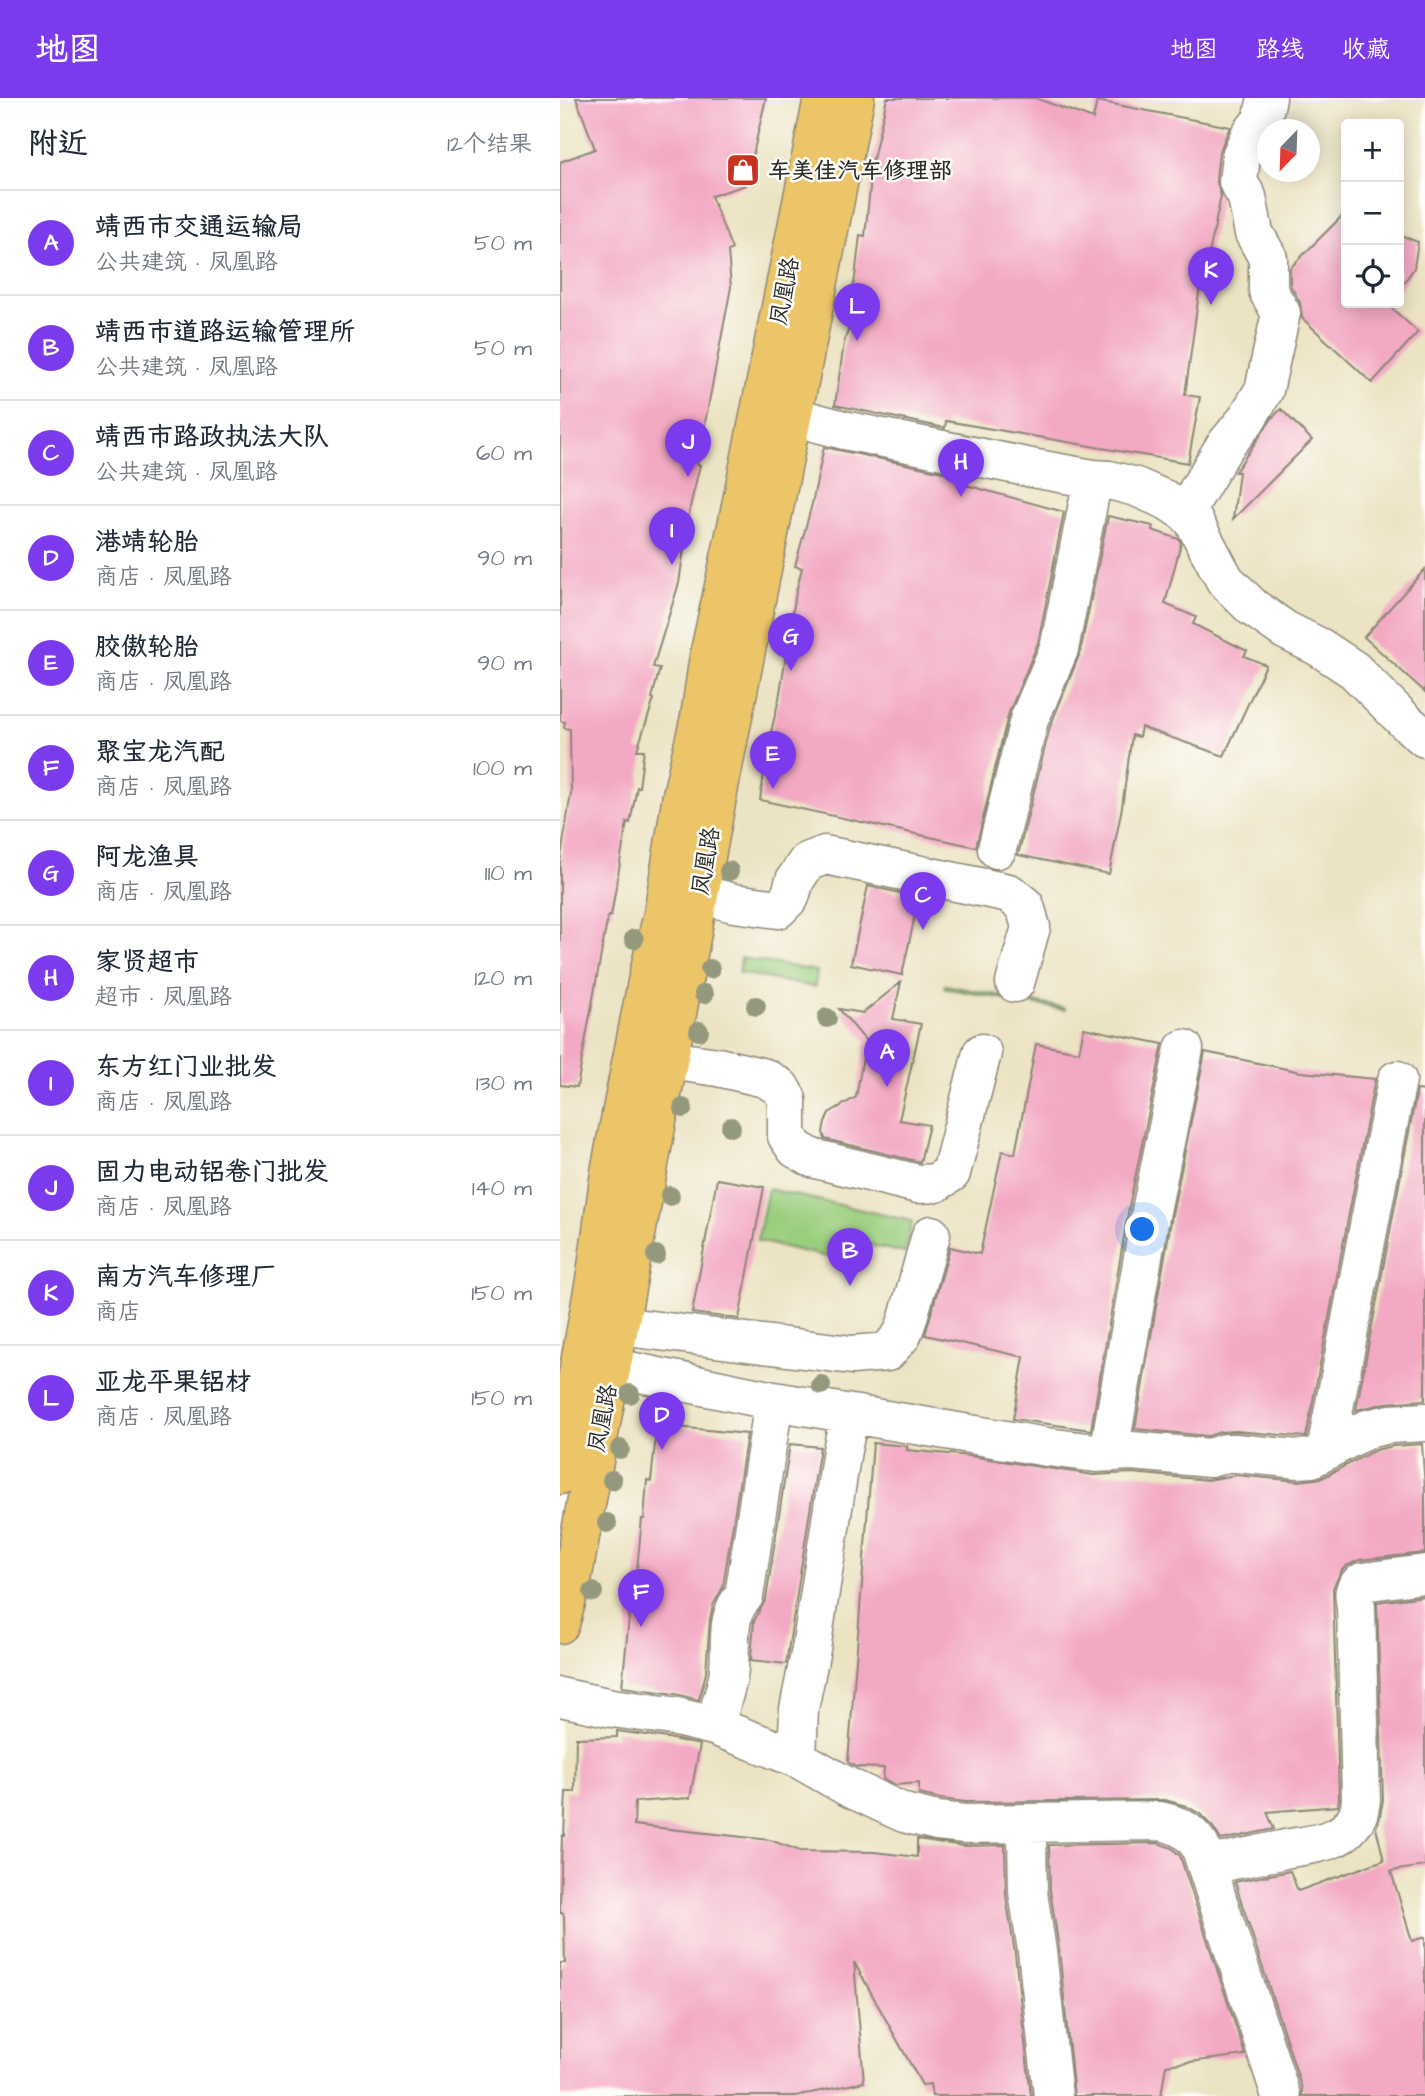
<!DOCTYPE html>
<html lang="zh">
<meta charset="utf-8">
<style>
:root{--surface:#fff;--page:#f2f2f3;--text:#1f2937;--muted:#747a83;--line:#e0e1e3;--accent:#7c3aed}
body{margin:0;font-family:"Architects Daughter","LXGW WenKai TC",sans-serif;background:var(--page);color:var(--text)}
.controls{position:absolute;right:21px;top:21px;display:grid;overflow:hidden;border-radius:7px;box-shadow:0 4px 18px #0003}
.controls button{width:63px;height:63px;display:grid;place-items:center;padding:0;border:0;border-bottom:2px solid var(--line);background:var(--surface);color:var(--text);font:35px sans-serif}
.compass{position:absolute;left:697px;top:21px;width:63px;height:63px;border-radius:50%;background:var(--surface);box-shadow:0 4px 18px #0003;rotate:203deg}
.you{position:absolute;left:583px;top:1132px;width:24px;height:24px;margin:-18px;border:5px solid #fff;border-radius:50%;background:#1a73e8;box-shadow:0 0 0 10px #1a73e833}
.badge{display:grid;place-items:center;width:46px;height:46px;border-radius:50%;background:var(--accent);color:#fff;font-size:23px;font-weight:700}
.pin{position:absolute;translate:-50% -58px;filter:drop-shadow(0 2px 4px #0008)}
.pin::after{content:'';position:absolute;top:37px;width:24px;height:21px;background:inherit;clip-path:polygon(0 0,100% 0,50% 100%)}
.list{margin:0;padding:0;list-style:none}
h2{display:flex;justify-content:space-between;align-items:center;height:91px;margin:0;padding:0 28px;font-size:30px}
h2 small{font-size:23px;font-weight:400;color:var(--muted)}
.list li{display:grid;grid-template-columns:46px 1fr auto;gap:21px;align-items:center;box-sizing:border-box;height:105px;padding:0 28px;border-top:2px solid var(--line)}
.list b{display:block;font-size:26px;white-space:nowrap}
.list p{margin:0;font-size:23px;white-space:nowrap;color:var(--muted)}
.list em{font-size:23px;font-style:normal;color:var(--muted)}
.icon{flex:none;width:38px;height:38px;fill:none;stroke:currentColor;stroke-width:2;stroke-linecap:round;stroke-linejoin:round}
.map{position:relative;flex:none;width:865px;height:1998px;overflow:hidden}
header{display:flex;align-items:center;gap:42px;box-sizing:border-box;height:98px;padding:0 35px;background:var(--accent);color:#fff}
header strong{font-size:33px}
nav{display:flex;gap:38px;margin-inline-start:auto;font-size:24px}
main{display:flex}
aside{flex:1;background:var(--surface)}
.map>svg:first-child{display:block}
.green{fill:#9acd7d;stroke:#627c54;stroke-width:2}
.building{fill:#f3a8c3}
.lines{fill:none;stroke-linecap:round;stroke-linejoin:round}
.minor-casing{stroke:#8c8777;stroke-width:41}
.major-casing{stroke:#8c8777;stroke-width:41}
.minor{stroke:#fff;stroke-width:38}
.major{stroke:#edc569;stroke-width:38}
.tree{fill:#94997d}
.labels{text-anchor:middle;stroke-width:5;stroke-linejoin:round;paint-order:stroke}
.poi-label{font-size:23px;font-weight:bold;fill:#2b2b2b;stroke:#fdfcf7;text-anchor:start}
.street-label{font-size:23px;fill:#2b2b2b;stroke:#fdfcf7}
</style>
<header>
<strong>地图</strong>
<nav><a>地图</a><a>路线</a><a>收藏</a></nav>
</header>
<main>
<aside>
<h2>附近<small>12个结果</small></h2>
<ul class="list">
<li><span class="badge">A</span><div><b>靖西市交通运输局</b><p>公共建筑 · 凤凰路</p></div><em>50 m</em></li>
<li><span class="badge">B</span><div><b>靖西市道路运输管理所</b><p>公共建筑 · 凤凰路</p></div><em>50 m</em></li>
<li><span class="badge">C</span><div><b>靖西市路政执法大队</b><p>公共建筑 · 凤凰路</p></div><em>60 m</em></li>
<li><span class="badge">D</span><div><b>港靖轮胎</b><p>商店 · 凤凰路</p></div><em>90 m</em></li>
<li><span class="badge">E</span><div><b>胶傲轮胎</b><p>商店 · 凤凰路</p></div><em>90 m</em></li>
<li><span class="badge">F</span><div><b>聚宝龙汽配</b><p>商店 · 凤凰路</p></div><em>100 m</em></li>
<li><span class="badge">G</span><div><b>阿龙渔具</b><p>商店 · 凤凰路</p></div><em>110 m</em></li>
<li><span class="badge">H</span><div><b>家贤超市</b><p>超市 · 凤凰路</p></div><em>120 m</em></li>
<li><span class="badge">I</span><div><b>东方红门业批发</b><p>商店 · 凤凰路</p></div><em>130 m</em></li>
<li><span class="badge">J</span><div><b>固力电动铝卷门批发</b><p>商店 · 凤凰路</p></div><em>140 m</em></li>
<li><span class="badge">K</span><div><b>南方汽车修理厂</b><p>商店</p></div><em>150 m</em></li>
<li><span class="badge">L</span><div><b>亚龙平果铝材</b><p>商店 · 凤凰路</p></div><em>150 m</em></li>
</ul>
</aside>
<div class="map">
<svg width="865" height="1998" viewBox="0 0 865 1998">
<rect width="100%" height="100%" fill="#fdfcf7"/>
<filter id="ink" filterUnits="userSpaceOnUse"><feTurbulence type="fractalNoise" baseFrequency=".0143" numOctaves="2"/><feDisplacementMap in="SourceGraphic" scale="14" xChannelSelector="R" yChannelSelector="G"/><feConvolveMatrix kernelMatrix="1 2 1 2 8 2 1 2 1" color-interpolation-filters="sRGB"/></filter>
<filter id="wash" filterUnits="userSpaceOnUse"><feTurbulence type="fractalNoise" baseFrequency=".00686" numOctaves="4" result="noise"/><feDisplacementMap in="SourceGraphic" scale="28" xChannelSelector="R" yChannelSelector="G"/><feGaussianBlur stdDeviation="1.57" result="paint"/><feColorMatrix in="noise" values="0 0 0 0 0 0 0 0 0 0 0 0 0 0 0 0 0 1.4 0 .05"/><feComposite in="paint" operator="in"/></filter>
<g filter="url(#wash)">
<rect width="100%" height="100%" fill="#ece3c3"/>
<path class="green" d="M181,860L257,873L255,889L179,875Z
M385,887L505,910V912L384,890Z
M208,1091L352,1123L345,1155L304,1146L299,1166L197,1143Z"/>
<g id="blocks">
<path class="building" d="M16,0H206L186,87L151,98L172,151L168,153L171,189L137,367H140L130,409L119,485L93,569L100,570L92,600L94,601L77,652H84L79,689H77L70,725L67,724L51,818H48L17,989L0,987V765L11,695L10,631L4,630L5,624L0,623V64L35,51Z
M327,0H475L533,21L537,3L670,29L659,55L656,81L661,98L644,180H641L625,297L640,299L628,365L386,323L385,330L275,307L284,245L297,204L290,202L295,180L300,137L305,138L313,61Z
M784,116L786,117V205H830L828,207L858,234L812,285L742,220L740,204L730,187V170Z
M839,137L858,144L854,170L839,192Z
M721,311L752,342L673,421L679,374H675L713,319Z
M264,349L407,379L406,387L504,414L478,545L448,617L416,749L200,702L209,642L219,601L236,494L242,470L235,468L252,406Z
M548,418L593,428L592,432L619,441L621,445L605,506L636,519L633,526L687,553L684,558L706,567L664,658L581,629L579,639L572,637L562,709L549,776L458,757L490,629L520,555Z
M865,471V594L804,539Z
M308,788L359,799L342,877L291,866Z
M341,884L333,921L361,926L339,1022L369,1027L360,1064L265,1041L263,1034L265,1024L269,1015L296,999L306,943L279,911L303,915Z
M524,930L603,946L569,1109L531,1332L453,1321L464,1259L365,1237L390,1149L420,1156L442,1053L455,1056L476,946L519,954Z
M645,954L741,974L815,981L746,1339L676,1333L660,1334L648,1338L575,1331L612,1117Z
M857,992L865,993V1302L826,1305L796,1312Z
M157,1081L204,1089L179,1221L132,1215Z
M97,1327L187,1336L163,1489L153,1507L150,1521L146,1575L139,1602L115,1596L62,1589L72,1490L75,1491L82,1421H84L87,1382L91,1383Z
M313,1345L347,1348V1352L410,1358L533,1377L572,1375L648,1382L675,1377L739,1383L762,1380L815,1352L833,1348L862,1346L865,1391V1455L799,1462L788,1467L782,1472L773,1490L779,1700L778,1708L707,1714L714,1731L661,1742L653,1729L640,1716L626,1708L605,1702L406,1704L381,1701L359,1696V1685L335,1687L323,1681L324,1670L297,1669L288,1664Z
M230,1346L260,1349L226,1566L191,1562L192,1547L194,1523L206,1501Z
M865,1498V1768L831,1773L852,1843L865,1839V1998H742V1991L675,1784L730,1773L738,1793L824,1762L816,1730L820,1718L823,1702L817,1504Z
M57,1633L108,1640L140,1647L130,1700L75,1704L74,1727L210,1742L240,1753L314,1754L357,1759V1741L403,1748L445,1747L446,1797L455,1856L471,1998H372L370,1986L362,1987L294,1864L304,1984L236,1998H0V1865H5L4,1819L3,1815H0V1804L2,1738H4L6,1694H15L16,1640L57,1639Z
M598,1745L612,1750L620,1758L685,1957L606,1967L601,1998H514L499,1851L490,1792L489,1747Z"/>
</g>
</g>
<g filter="url(#ink)">
<use href="#blocks" fill-opacity="0" stroke="#8c8777" stroke-width="2"/>
<g class="lines">
<g class="minor-casing">
<path id="minor" d="M231,318L284,332L472,370L533,381L549,382L576,389L606,402L625,414L633,422L665,482L692,509L725,532L759,549L794,572L846,624L865,640
M625,414L664,349L686,322L704,292L721,215L708,193V160L694,135L687,99L678,84L681,58L690,37L702,22L707,0
M437,751L469,622L499,551L533,381
M139,796L174,805L218,811L230,799L235,782L247,764L265,757L449,795L465,808L471,829L455,885
M108,962L158,969L205,980L220,989L227,1001V1038L236,1051L252,1060L358,1086L376,1085L391,1075L422,955
M59,1228L292,1257L327,1254L342,1237L348,1220L371,1137
M51,1269L214,1303L487,1349L536,1355L572,1353L650,1360L666,1355H676L738,1361L752,1360L807,1331L830,1326L865,1324
M766,1352L837,982
M549,1354L591,1113L624,951
M0,1599L52,1610L112,1618L154,1628L237,1660L288,1689L344,1715L377,1723L405,1726L600,1723C619,1727 629,1732 640,1748L721,1998
M154,1628C159,1612 165,1595 168,1579C173,1552 163,1519 184,1498L214,1303
M237,1660L239,1611L251,1551L282,1352L290,1316
M464,1725L467,1739L468,1794L477,1853L493,1998
M647,1767C672,1763 696,1757 721,1752C747,1746 784,1747 797,1718C800,1714 800,1707 801,1702L796,1509C794,1498 792,1491 802,1484L865,1476"/>
</g>
<g class="major-casing">
<path id="major" d="M0,1377L36,1176L50,1074L88,879L103,816L122,697L140,619L149,558L178,423L263,0
M0,1526L12,1482L158,694L295,0"/>
</g>
<use href="#minor" class="minor"/>
<use href="#major" class="major"/>
</g>
<g class="tree">
<circle cx="169" cy="773" r="10"/>
<circle cx="74" cy="841" r="10"/>
<circle cx="150" cy="871" r="10"/>
<circle cx="144" cy="896" r="10"/>
<circle cx="196" cy="908" r="10"/>
<circle cx="267" cy="920" r="10"/>
<circle cx="139" cy="933" r="10"/>
<circle cx="123" cy="1010" r="10"/>
<circle cx="171" cy="1029" r="10"/>
<circle cx="110" cy="1098" r="10"/>
<circle cx="96" cy="1157" r="10"/>
<circle cx="261" cy="1287" r="10"/>
<circle cx="70" cy="1296" r="10"/>
<circle cx="60" cy="1351" r="10"/>
<circle cx="52" cy="1382" r="10"/>
<circle cx="47" cy="1425" r="10"/>
<circle cx="33" cy="1494" r="10"/>
</g>
</g>
<defs>
<g id="shop-square" transform="scale(1.75)"><rect x="-9" y="-9" width="18" height="18" rx="4" fill="#c8321e" stroke="#fdfcf7"/><path d="M-5-2.5h2.3a2.7 3.5 0 0 1 5.4 0H5L5.5 6h-11ZM-1.5-2.5h3a1.5 2.3 0 0 0-3 0Z" fill="#fff"/></g>
</defs>
<g fill-rule="evenodd">
<use href="#shop-square" x="183" y="72"/>
</g>
<g class="labels">
<g class="poi-label">
<text x="208" y="80">车美佳汽车修理部</text>
</g>
<g class="street-label">
<text transform="translate(224 193) rotate(-79)" y="8">凤凰路</text>
<text transform="translate(145 763) rotate(-80)" y="8">凤凰路</text>
<text transform="translate(42 1320) rotate(-79)" y="8">凤凰路</text>
</g>
</g>
</svg>
<div class="controls">
<button>+</button>
<button>−</button>
<button><svg class="icon" aria-label="locate" viewBox="0 0 24 24"><circle cx="12" cy="12" r="6"/><path d="M12 2v4M12 18v4M2 12h4M18 12h4"/></svg></button>
</div>
<svg class="compass" viewBox="-18 -18 36 36"><path d="M0-13l5 13h-10z" fill="#e53935"/><path d="M0 13l5-13h-10z" fill="#747a83"/></svg>
<div class="you"></div>
<div class="pin badge" style="left:327px;top:989px">A</div>
<div class="pin badge" style="left:290px;top:1188px">B</div>
<div class="pin badge" style="left:363px;top:832px">C</div>
<div class="pin badge" style="left:102px;top:1352px">D</div>
<div class="pin badge" style="left:213px;top:691px">E</div>
<div class="pin badge" style="left:81px;top:1529px">F</div>
<div class="pin badge" style="left:231px;top:573px">G</div>
<div class="pin badge" style="left:401px;top:399px">H</div>
<div class="pin badge" style="left:112px;top:467px">I</div>
<div class="pin badge" style="left:128px;top:379px">J</div>
<div class="pin badge" style="left:651px;top:207px">K</div>
<div class="pin badge" style="left:297px;top:243px">L</div>
</div>
</main>
